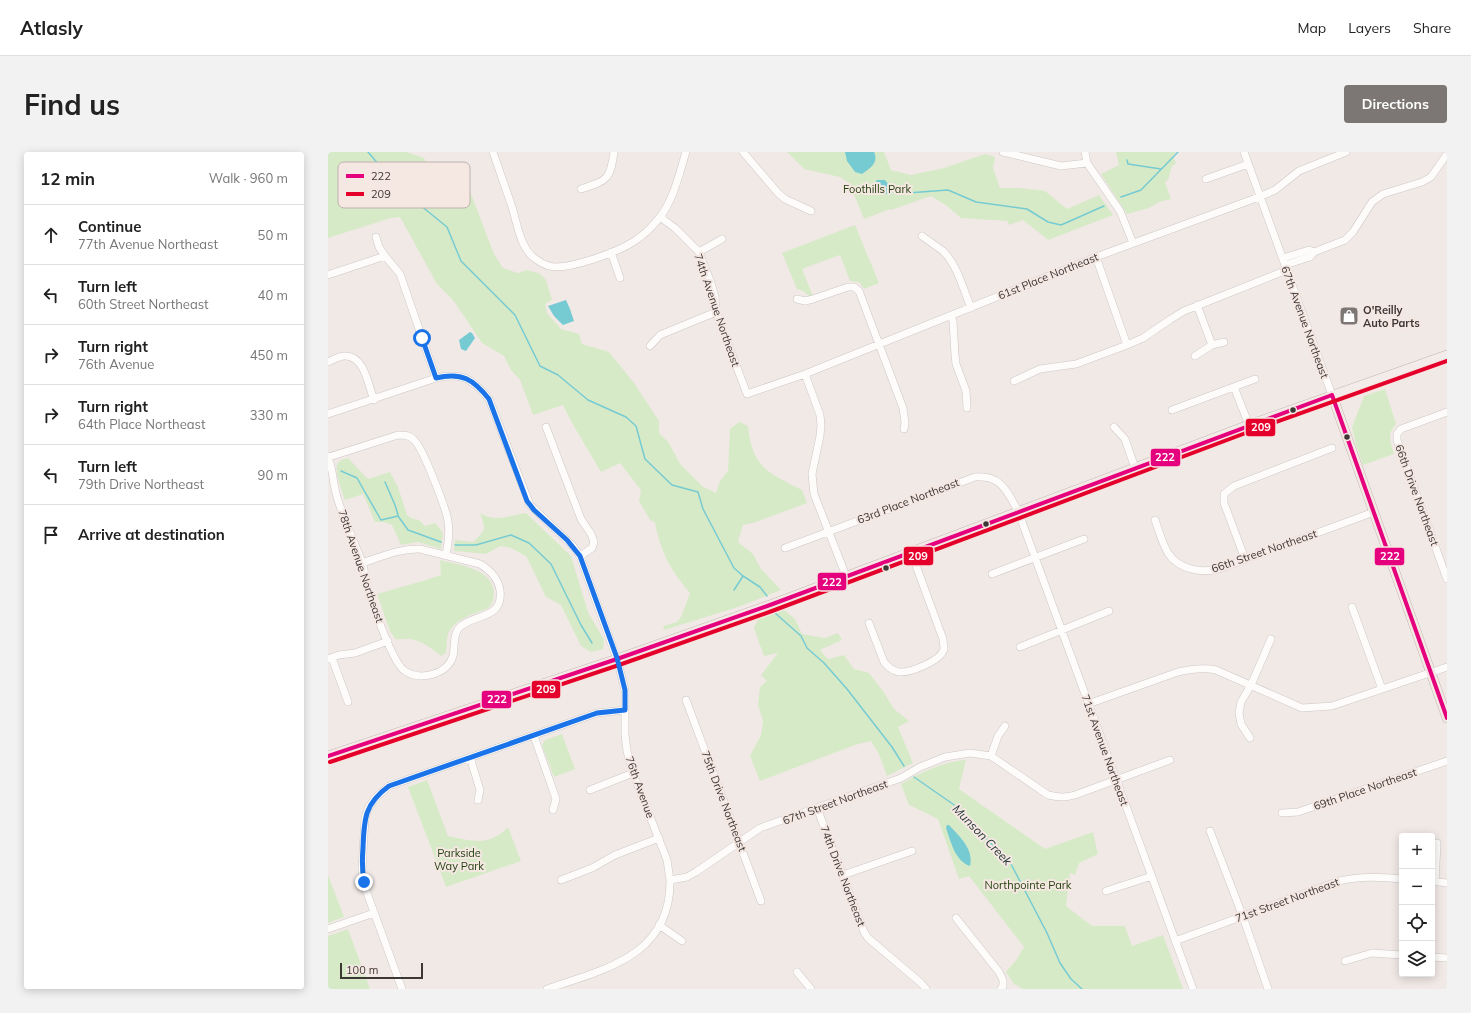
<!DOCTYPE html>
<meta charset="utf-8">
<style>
:root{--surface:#fff;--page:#f2f2f2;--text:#222;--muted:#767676;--line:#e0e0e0;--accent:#7c7674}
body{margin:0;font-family:Mulish,sans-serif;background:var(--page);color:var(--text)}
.controls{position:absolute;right:12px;bottom:12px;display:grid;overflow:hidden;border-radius:4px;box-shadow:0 2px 10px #0003}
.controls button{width:36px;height:36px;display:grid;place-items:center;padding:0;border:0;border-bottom:1px solid var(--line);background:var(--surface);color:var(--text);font:20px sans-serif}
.scale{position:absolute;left:12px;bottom:10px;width:83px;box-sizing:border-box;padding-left:4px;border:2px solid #3d3836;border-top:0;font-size:11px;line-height:14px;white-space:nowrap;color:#3d3836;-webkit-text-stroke:3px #f5e7e2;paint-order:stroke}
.stop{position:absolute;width:12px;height:12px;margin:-9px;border:3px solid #1a73e8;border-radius:50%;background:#fff}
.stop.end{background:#1a73e8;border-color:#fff;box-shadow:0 1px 4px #0008}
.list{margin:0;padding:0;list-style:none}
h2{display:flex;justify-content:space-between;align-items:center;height:52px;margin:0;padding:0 16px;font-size:17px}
h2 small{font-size:13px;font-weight:400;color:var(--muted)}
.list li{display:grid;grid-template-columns:26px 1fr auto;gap:12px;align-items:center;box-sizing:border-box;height:60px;padding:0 16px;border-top:1px solid var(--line)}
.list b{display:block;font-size:15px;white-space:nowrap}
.list p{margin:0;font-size:13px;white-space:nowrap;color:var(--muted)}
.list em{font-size:13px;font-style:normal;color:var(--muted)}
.icon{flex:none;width:22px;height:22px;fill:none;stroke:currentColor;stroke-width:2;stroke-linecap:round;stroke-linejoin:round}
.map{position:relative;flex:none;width:1119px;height:837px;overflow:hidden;border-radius:4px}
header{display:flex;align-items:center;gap:24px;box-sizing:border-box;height:56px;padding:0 20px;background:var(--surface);border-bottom:1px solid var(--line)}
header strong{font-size:19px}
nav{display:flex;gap:22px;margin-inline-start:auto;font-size:14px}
.intro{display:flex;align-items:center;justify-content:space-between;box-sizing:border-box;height:96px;padding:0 24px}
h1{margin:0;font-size:28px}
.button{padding:10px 18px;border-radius:4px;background:var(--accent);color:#fff;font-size:14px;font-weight:700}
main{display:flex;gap:24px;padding:0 24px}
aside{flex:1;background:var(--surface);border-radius:4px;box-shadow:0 2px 10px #0003}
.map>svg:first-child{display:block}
.green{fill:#d7eac7}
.water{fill:#76cbd3}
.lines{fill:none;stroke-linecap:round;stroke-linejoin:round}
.stream{stroke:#76cbd3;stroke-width:1.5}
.minor-casing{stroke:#cdc7c5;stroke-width:8}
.major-casing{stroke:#c3b5b1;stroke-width:10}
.minor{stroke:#fdfcfb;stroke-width:7}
.major{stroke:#f4eceb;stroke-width:9}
.bus-1-casing{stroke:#f5e7e2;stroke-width:7}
.bus-2-casing{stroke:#f5e7e2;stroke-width:7}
.bus-1{stroke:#e5007d;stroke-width:4}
.bus-2{stroke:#e4002b;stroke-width:4}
.route{stroke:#1a73e8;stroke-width:5}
.bus-dot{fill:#3d3836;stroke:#f5e7e2;stroke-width:1.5}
.labels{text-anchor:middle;stroke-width:4;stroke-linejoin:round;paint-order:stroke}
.park-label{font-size:11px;fill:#234110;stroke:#f5e7e2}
.street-label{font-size:11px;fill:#3d3836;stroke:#f5e7e2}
.poi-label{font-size:11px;font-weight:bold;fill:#3d3836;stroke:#f5e7e2;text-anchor:start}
.water-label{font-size:12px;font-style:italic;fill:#1f3437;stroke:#f5e7e2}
.key{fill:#f5e7e2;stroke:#beb2ae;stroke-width:1}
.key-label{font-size:11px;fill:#3d3836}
.line-badge{stroke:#f5e7e2;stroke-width:1.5}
.badge-label{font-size:11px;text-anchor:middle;font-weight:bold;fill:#fff}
</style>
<header>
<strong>Atlasly</strong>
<nav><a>Map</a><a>Layers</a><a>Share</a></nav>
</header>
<div class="intro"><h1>Find us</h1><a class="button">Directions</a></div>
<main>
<aside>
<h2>12 min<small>Walk · 960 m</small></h2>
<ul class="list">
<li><svg class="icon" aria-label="ahead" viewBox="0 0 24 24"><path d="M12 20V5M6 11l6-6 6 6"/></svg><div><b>Continue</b><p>77th Avenue Northeast</p></div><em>50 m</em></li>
<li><svg class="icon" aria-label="left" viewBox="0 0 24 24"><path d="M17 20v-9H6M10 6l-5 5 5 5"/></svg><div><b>Turn left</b><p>60th Street Northeast</p></div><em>40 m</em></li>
<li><svg class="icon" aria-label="right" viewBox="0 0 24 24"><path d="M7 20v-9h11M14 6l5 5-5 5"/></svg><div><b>Turn right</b><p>76th Avenue</p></div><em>450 m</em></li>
<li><svg class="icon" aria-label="right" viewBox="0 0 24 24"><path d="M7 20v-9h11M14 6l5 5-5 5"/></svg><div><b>Turn right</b><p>64th Place Northeast</p></div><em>330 m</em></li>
<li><svg class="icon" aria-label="left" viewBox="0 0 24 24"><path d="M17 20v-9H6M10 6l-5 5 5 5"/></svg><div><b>Turn left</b><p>79th Drive Northeast</p></div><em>90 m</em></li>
<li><svg class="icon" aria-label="arrive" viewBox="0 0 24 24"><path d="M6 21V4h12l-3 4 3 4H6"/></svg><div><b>Arrive at destination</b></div></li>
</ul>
</aside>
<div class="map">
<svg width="1119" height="837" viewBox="0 0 1119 837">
<rect width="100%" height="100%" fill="#f1e9e6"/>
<path class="green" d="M0,0H78L96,6L104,22L123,46L140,34L166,102L175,116L190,121L198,118L211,121L218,128L224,148L217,152L219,161L233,177L251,182L254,192L281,200L306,231L331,269V281L341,291L352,312L374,334L388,341L392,329L400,319L402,277L411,270L420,274C424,315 439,320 474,338L479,351L428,370L415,373L410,390L425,402L433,417L453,438L413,454L336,478L335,474L349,470L353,465L362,441C344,421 331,397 327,370L322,368L311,349L313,338L292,311L273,320L244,271L235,253L205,263L192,228L183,218L176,204L154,191L125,148L109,132L72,65L63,66L0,86Z
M459,0H556L563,18L583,23L616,16L657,2L667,5L665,16L672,36H691L717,39L739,57L771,43L785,63L720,88L695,68L681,73L679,69L633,66L619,54L603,44L563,58L562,57L536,67L521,31L512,25L476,17Z
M788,0H848L845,4L848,11L844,14L840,28L837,30L843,47L831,50L821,56L799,62L773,22L791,13Z
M527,73L551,131L536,137L531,130L522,129L512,103L474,117L485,144H481L475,139L469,137L454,101Z
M1057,237L1068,272C1059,281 1062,290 1066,302L1035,313L1028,293L1024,275L1036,244Z
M20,306L40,327L62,320L70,335L79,363L83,366L91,368L97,374L107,371L115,381L113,397L90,390L73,393L64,373L56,370H47L35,342L17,348C14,340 7,321 9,313C11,308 16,307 20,306Z
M152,361C167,371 182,363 198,361L243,404L260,460L276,488L275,497L263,500L253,494L233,453L218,445L198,404L183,396L172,394L158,402L126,399L127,388L145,390C157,378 159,380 152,361Z
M112,408C130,413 165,416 166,441C166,445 165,451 161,455C160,457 156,458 153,459C143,463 132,466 124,475C118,482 119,492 118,501L113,504C104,497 95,489 82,487C77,486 72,488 67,487L62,479L49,442L98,428L113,423Z
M455,457L467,467L474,482L497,486L510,481L514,488L492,498L500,507L516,503L526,517L541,521L555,539L566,557L581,569L570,575L585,611L559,624L551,602L543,589L527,593L432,629L422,604L433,583L435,569L430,553L432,535L439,529L433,523L450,501L436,504L426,476L430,467Z
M234,582L247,617L226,625L214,593L217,588Z
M638,608L631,637L717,697L765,680L770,702L751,711L747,723L742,721L738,754L764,774H797L804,794L835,783L855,837H695L686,832L678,820L689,807L696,795L641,724L631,727L610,667L581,653L573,632C594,620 614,610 638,608Z
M99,628L120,684C144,689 161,695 180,675L193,709L118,735L80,635Z
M0,723L16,765L0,771Z
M20,777L42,837H0V784Z"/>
<path class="water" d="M517,0H546C551,11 542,16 534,22L527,20L519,9Z
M549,28H557L565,38L563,43L543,38L544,34Z
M238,148L242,157L246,169L235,173L226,164L220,154Z
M142,180L144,181L147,186L138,199L133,197L131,188Z
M619,673H621C632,685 646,697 642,714C627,709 623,690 618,676Z"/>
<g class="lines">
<path class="stream" d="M40,0L70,35L119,75L133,109L187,163L212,214L230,223L260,248L298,265L308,274L317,307L344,333L370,340L375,357L406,416L415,424L432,435L439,444
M799,8L800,12L833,17
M579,41L620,38L648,50L699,57L720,70L733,73L776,54
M793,45L813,38L850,0
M13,319L29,326L53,368L70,364L80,378L113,390
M57,330L67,353L70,363
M127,393H148L183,383L201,391L223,412L253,473L264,491
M406,438L415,424
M447,461L473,484L479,496L496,511L519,537L564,595L576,614
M586,625L632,657L650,678L683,712L719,781L732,811L743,827L754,837"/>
<g class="minor-casing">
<path id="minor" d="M165,0C171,18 178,37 184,55C189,71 192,94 205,105C209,108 216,113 221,114C239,119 289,100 305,90C315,84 325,74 332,65C346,47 351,22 358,0
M415,0L450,41L457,47L483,59
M675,0L733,14L759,11
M757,0L759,11L792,59L805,91
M916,0L1004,243
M878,27L920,12
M253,37C280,28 282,28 286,0
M332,65L347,76L371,100L383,131L387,145L388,160L419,242L477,222L768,105L931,45L947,38L971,19L1018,0
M594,84C601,89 608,94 615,99C630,114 635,137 643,156
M48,85L51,95L57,104L72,122L108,226
M283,100L292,126
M371,100L394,87
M986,100L1017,88L1025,80L1044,50L1055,42L1094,30L1103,25L1119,2
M768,105L799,193
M955,106L981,98L986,100L982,105L957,113
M0,123L57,104
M469,147L477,149L485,147L520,135H526L531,139L575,256L577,271L576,277
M869,153L884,193
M623,164L625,169L627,203L628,212L638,239L639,256
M322,194L332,183L388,160
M867,204L884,193L896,190
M0,210C5,208 12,203 18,204C37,205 40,233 46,248
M477,222L492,263L493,273L492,284L484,322L486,342L518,424
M686,229L712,217L748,212L799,193L815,186L843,167L856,159L959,118
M906,235L921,273
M844,258L927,227
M1119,260L1073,277L1069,282V288L1119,427
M0,262L108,226C134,220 145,227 161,247L202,353L245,394L252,404L289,507L297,538V583L299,599L305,621L339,708L342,728
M218,275L253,367L263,382L266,390L264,396L252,404
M786,275L797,287L807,316
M0,304C5,317 5,332 9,345C16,369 27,391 35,413C37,420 37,427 39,434C44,450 64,511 77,519C92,529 119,523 125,504C127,495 125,484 130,477C143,461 176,469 172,438C170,426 162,418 152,412L92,397C72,396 53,405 34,411
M1,305L70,283C77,283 82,283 87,289C95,297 118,356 120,369C122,381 120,392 118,403
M827,368C831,379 834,391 840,401C851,418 873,421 891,417L1046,360
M457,396L647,325C673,323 679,339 690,359L865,837
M917,407L896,351V342L906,334L1004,296
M664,422L756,387
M1024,455L1054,537
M541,471L556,510C560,515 564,519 571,520C582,521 613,509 616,497C616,494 615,490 615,487L583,400
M692,495L781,459
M4,506L20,550
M0,507L11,503L27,501L60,489
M358,548L433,749
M760,552L850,520C863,517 875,515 888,518L974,556L1004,554L1119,515
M206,584L228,647L225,658
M922,586L913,572L911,561L913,550L923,533L943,487
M663,604L670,584L677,574
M142,605L152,638L150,648
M262,638L305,621
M489,656L536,780L540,786L593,831L598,837
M954,661L970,660L1119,609
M882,679L915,765L940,837
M515,723L584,699
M233,728L264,716L287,703L331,686
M1104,729L1119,731
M1107,730L1109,691
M778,739L824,724
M628,766L671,820L675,828V834L673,837
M331,773L354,789
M0,777L46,761
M847,789L1011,729C1033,724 1052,725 1074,727
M1104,805L1119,806
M1017,809L1044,801L1074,803
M469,820L483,837
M74,837L35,730L34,718L37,666L40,657L47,646L61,634L269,561L297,558
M219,837C277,817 343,804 342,728L359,725L368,720L432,676L573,626L592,615L617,605L642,601L663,604L720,643C730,645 737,646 747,643L842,608"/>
</g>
<g class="major-casing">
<path id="major" d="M1004,243L1119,566
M0,604L289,507L442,453L921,273L1119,203"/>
</g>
<use href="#minor" class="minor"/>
<use href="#major" class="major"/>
<g class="bus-1-casing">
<path id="bus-1" d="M1004,243L1119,566
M0,604L289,507L442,453L1004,243"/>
</g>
<g class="bus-2-casing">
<path id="bus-2" d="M2,610L291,513L444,459L923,279L1119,209"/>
</g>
<use href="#bus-1" class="bus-1"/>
<use href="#bus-2" class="bus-2"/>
</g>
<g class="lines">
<path class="route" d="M36,730C34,718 34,708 35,696C36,668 36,652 61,634L269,561L297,558V538L289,506L252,404L239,388L206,358L199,349L161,247C145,227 134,220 108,226L94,186"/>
</g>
<defs>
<g id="shop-square" transform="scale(1)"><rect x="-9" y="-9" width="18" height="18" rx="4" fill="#7c7674" stroke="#f5e7e2"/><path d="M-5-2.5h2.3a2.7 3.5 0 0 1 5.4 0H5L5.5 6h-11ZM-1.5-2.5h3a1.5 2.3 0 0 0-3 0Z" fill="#fff"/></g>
</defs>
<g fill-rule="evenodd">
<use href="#shop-square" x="1021" y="164"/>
</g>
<g class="bus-dot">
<circle cx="965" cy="258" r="3.5"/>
<circle cx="1019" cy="285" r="3.5"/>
<circle cx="658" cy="372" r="3.5"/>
<circle cx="558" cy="416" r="3.5"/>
</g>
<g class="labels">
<g class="park-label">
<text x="549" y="41">Foothills Park</text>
<text x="131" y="705">Parkside<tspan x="131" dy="13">Way Park</tspan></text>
<text x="700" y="737">Northpointe Park</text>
</g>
<g class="street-label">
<text transform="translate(720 124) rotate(-22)" y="4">61st Place Northeast</text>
<text transform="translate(389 158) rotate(71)" y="4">74th Avenue Northeast</text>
<text transform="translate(977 170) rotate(70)" y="4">67th Avenue Northeast</text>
<text transform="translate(1089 343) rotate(70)" y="4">66th Drive Northeast</text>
<text transform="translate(580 349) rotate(-21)" y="4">63rd Place Northeast</text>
<text transform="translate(936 399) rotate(-19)" y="4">66th Street Northeast</text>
<text transform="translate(33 414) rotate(71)" y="4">78th Avenue Northeast</text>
<text transform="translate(777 598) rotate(70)" y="4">71st Avenue Northeast</text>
<text transform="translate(312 635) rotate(70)" y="4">76th Avenue</text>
<text transform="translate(1037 637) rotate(-19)" y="4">69th Place Northeast</text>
<text transform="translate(396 649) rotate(69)" y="4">75th Drive Northeast</text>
<text transform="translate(507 650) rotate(-20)" y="4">67th Street Northeast</text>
<text transform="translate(515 724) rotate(69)" y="4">74th Drive Northeast</text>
<text transform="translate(959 748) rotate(-20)" y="4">71st Street Northeast</text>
</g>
<g class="poi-label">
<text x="1035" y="162">O'Reilly<tspan x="1035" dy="13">Auto Parts</tspan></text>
</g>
<g class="water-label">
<text transform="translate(654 683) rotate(46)" y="4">Munson Creek</text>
</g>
</g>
<rect x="10" y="10" width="132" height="46" rx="6" class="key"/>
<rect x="18" y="22" width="18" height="4" fill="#e5007d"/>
<rect x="18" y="40" width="18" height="4" fill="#e4002b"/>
<g class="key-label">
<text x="43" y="28">222</text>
<text x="43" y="46">209</text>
</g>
<g class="line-badge">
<rect x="917" y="266" width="31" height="19" rx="4" fill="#e4002b"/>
<rect x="822" y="296" width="31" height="19" rx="4" fill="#e5007d"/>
<rect x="575" y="394" width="31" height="20" rx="4" fill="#e4002b"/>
<rect x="1046" y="395" width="31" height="19" rx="4" fill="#e5007d"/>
<rect x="489" y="420" width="30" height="19" rx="4" fill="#e5007d"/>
<rect x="203" y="528" width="30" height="19" rx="4" fill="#e4002b"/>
<rect x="153" y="538" width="31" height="19" rx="4" fill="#e5007d"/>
</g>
<g class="badge-label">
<text x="933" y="279">209</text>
<text x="837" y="309">222</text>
<text x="590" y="408">209</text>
<text x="1062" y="408">222</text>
<text x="504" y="434">222</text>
<text x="218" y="541">209</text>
<text x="169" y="551">222</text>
</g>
</svg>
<div class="controls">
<button>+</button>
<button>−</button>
<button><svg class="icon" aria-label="locate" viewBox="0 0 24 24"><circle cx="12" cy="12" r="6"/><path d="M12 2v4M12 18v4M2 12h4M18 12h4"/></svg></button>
<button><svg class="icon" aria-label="layers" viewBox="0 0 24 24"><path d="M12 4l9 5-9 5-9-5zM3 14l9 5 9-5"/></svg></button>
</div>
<div class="scale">100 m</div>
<div class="stop" style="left:94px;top:186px"></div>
<div class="stop end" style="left:36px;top:730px"></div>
</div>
</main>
